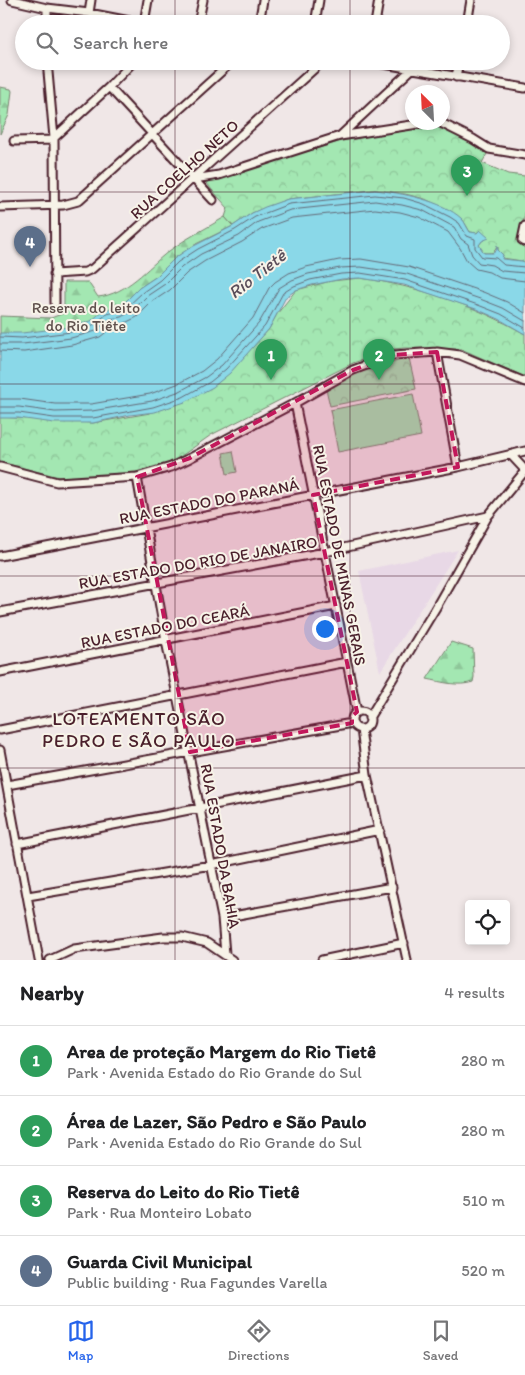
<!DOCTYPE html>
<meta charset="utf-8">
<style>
:root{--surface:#fff;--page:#f2f2f2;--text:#202124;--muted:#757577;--line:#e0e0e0;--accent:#2563eb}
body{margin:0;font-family:Itim,sans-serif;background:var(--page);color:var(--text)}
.controls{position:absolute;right:15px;bottom:15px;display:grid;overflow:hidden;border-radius:5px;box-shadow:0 2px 8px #0003}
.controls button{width:45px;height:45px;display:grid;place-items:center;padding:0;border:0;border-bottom:1px solid var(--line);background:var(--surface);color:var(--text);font:25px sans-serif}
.compass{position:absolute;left:405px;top:85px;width:45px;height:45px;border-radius:50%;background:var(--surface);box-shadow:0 2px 8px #0003;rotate:336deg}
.you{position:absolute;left:324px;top:628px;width:18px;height:18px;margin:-12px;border:4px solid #fff;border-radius:50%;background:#1a73e8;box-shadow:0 0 0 8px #1a73e833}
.badge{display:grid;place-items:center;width:32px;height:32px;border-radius:50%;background:var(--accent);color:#fff;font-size:16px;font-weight:700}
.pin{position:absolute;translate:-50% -41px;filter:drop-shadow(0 1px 2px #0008)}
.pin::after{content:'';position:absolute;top:26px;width:18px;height:15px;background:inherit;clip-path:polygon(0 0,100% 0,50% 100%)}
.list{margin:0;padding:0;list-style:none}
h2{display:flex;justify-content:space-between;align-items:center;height:65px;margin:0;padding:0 20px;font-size:21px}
h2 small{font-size:16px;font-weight:400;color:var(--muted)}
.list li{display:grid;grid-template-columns:32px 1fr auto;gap:15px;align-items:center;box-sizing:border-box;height:70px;padding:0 20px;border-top:1px solid var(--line)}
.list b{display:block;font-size:19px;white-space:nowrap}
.list p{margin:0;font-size:16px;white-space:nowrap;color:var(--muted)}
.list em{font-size:16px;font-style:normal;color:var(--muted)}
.icon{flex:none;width:28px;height:28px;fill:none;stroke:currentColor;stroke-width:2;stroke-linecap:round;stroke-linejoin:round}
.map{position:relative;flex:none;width:525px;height:960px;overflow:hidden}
.search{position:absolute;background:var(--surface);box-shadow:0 2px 8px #0003;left:15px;right:15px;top:15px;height:55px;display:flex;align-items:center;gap:12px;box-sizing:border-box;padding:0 18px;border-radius:28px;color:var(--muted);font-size:19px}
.sheet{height:345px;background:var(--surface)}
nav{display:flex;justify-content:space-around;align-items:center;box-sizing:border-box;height:70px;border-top:1px solid var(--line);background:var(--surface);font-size:14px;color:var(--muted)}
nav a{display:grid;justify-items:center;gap:2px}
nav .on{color:var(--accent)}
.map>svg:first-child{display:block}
.built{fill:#e8d8e6}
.forest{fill:url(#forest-firs);stroke:#76836e}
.park{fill:url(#park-crowns);stroke:#76836e}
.garden{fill:#a3e7b2;stroke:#76836e}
.water{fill:#8ad8e8;stroke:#708e9c}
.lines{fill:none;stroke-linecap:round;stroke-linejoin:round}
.shore{stroke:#646977;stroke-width:1}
.minor-casing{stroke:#4a1f2b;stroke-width:11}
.minor{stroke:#f7f3e8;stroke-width:7}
.marked{fill:#c2185b;fill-opacity:0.2;stroke:#c2185b;stroke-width:4;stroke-dasharray:10 6;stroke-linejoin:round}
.grid{fill:none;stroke:#4a1f2b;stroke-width:1;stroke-opacity:0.55}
.labels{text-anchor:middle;stroke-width:4;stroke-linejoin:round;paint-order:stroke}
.street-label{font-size:16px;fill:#4a1f2b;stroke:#f7f3e8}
.park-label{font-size:16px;fill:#60514d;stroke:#f7f3e8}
.water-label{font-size:18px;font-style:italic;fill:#5a4d5a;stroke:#f7f3e8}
.quarter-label{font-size:19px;letter-spacing:1px;fill:#4a1f2b;stroke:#f7f3e8}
</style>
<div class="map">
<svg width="525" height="960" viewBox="0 0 525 960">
<defs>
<pattern id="forest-firs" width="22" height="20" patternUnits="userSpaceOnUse" patternTransform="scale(1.25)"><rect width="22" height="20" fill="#a3e7b2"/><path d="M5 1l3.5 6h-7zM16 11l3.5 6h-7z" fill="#8ec699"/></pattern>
<pattern id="park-crowns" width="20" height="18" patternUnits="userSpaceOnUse" patternTransform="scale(1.25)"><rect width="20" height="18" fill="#a3e7b2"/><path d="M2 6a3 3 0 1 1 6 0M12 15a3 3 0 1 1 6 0" fill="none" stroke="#8ec699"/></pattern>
</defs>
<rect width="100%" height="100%" fill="#f0e7e7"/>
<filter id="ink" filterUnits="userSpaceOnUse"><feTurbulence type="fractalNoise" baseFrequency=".02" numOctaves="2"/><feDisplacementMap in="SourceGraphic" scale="10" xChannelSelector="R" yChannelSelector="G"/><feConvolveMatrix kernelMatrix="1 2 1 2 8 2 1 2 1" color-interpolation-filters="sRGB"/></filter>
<g filter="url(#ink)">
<path class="built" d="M458,550L380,672L359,571Z"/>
<path class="forest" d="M0,87L11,89L12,91L9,115L0,134Z
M225,217L233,226L196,244L175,258L157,276L139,288L132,296L117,322L0,350V316L51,318L64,313V282H88L98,297C127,294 147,268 169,251C186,238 207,228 225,217Z
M451,642L473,649L474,677L473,682C458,687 442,682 427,679Z"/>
<path class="park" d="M432,125L445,126L488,152L482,163L508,174L525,176V213L520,240L525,243V263L522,261L502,258L503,255L498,250V246C492,253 496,253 484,253L479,245L482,241L477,233L470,232L463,220L446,209L425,199L405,194L375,190L288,199L252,213L233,226L225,217L228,208L205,182L342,141Z
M360,278C417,286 475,305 525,334V377L461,349L404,348L394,349L353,363L211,435L170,464L148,470L103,477H59L0,462V417L93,423L150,413L174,405L219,382L239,362L269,329L277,314L296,290L331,281Z
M409,358L416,389L330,406L326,389L365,370Z"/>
<path class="garden" d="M413,394L421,436L338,452L330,410Z
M233,451L237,472L227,474L223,453Z"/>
<path class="water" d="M375,190C401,193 442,200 462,219C465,222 467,228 470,232L477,233L480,230L489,238L482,241L479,245L484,253H493L496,251L497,245L498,250L503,255L502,259L522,261L525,263V334L499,319L476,309L404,285L360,278L342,279L312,285L296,290L286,297L269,329L230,373L213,387L185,402L155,412L130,415L93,423H54L18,418H0V333H22L70,327L91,321L104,310L117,307L125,302L139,288L157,276L175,258L188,249L233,226L252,213L265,207L288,199Z"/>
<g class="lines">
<path class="shore" d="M0,337L22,338L71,332L93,325L107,314L119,311L128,306L143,292L160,280L178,262L198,249L235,230L255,217L289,204L375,195L404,198L424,204L450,217L459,223L467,236L475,239V248L482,257L496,258L504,265L525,267
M0,344H23L71,338L96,331L110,319L121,317L132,311L147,296L165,284L182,267L201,254L239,236L258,222L290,210L375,201L402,205L422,210L454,227L461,239L468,244L472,255L479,263L492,265L502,271L525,273
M0,351L24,352L72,345L100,337L114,326L123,324L137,317L152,302L170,290L187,273L205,261L242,242L262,229L292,218L375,209L400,212L419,217L448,232L460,248L467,261L476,269L489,272L500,278L525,281
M0,399H20L55,404H91L150,394L177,384L202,371L217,359L253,318L269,288L275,282L289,273L306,267L339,260L361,259L409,267L483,292L507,302L525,313
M0,407H19L55,412L92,411L152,401L180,391L206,377L222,365L259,323L279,288L292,280L308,274L340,268L361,267L407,274L480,299L503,308L525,321
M0,413H19L54,418H93L153,407L183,397L210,382L226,369L265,326L283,293L294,286L310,280L341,274L360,273L405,280L478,305L501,314L525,328"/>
<g class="minor-casing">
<path id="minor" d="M12,0L47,8L89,13L145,24
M89,13L91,0
M144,23L148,0
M47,24V8
M198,24L203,0
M259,24L263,0
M315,24L319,0
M375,24L379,0
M467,24L471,0
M47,61L54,138L55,303
M366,61L525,88
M456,77L459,61
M109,87L213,200
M439,122L473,139L489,149L525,155
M340,136L412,69
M54,138L109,87L134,61
M14,141L54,140
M194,179L219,175L340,136L431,122
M0,207L63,205L78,201L233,61
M525,226L522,240L525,242
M54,274L85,272L92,269L323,61
M437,352L458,467
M295,403L357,712
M511,455L525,470
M0,467L57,482L137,477L171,467L190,458L295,403L353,370L394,355L437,352L460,355L525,382
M137,477L166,641L222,918L225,954
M0,556L458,467L525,451
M0,612L325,552L488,516
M0,672L336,606
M352 720a9 9 0 1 1 18 0a9 9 0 1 1-18 0Z
M369,718L435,609L488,516L525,471
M361,729L367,775L407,960
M0,730L347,662
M0,750L39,960
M7,785L352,723
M17,844L367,775
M28,896L211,865L380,830
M222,918L392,887
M50,960L74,949L163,937H182L207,943L232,960
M322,960L404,943"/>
</g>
<use href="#minor" class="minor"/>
</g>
</g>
<path class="marked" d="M437,352L458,467L313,495L357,712L352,716V723L190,752L137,477L190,458L353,370L394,355Z"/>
<path class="grid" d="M175,0V24M350,0V24M175,61V960M350,61V960M0,192H525M0,384H525M0,576H525M0,768H525"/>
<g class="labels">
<g class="street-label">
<text transform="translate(184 169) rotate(-42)" y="6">RUA COELHO NETO</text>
<text transform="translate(209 501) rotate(-11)" y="6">RUA ESTADO DO PARANÁ</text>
<text transform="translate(340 555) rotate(79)" y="6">RUA ESTADO DE MINAS GERAIS</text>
<text transform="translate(198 562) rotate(-10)" y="6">RUA ESTADO DO RIO DE JANAIRO</text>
<text transform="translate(165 626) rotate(-11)" y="6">RUA ESTADO DO CEARÁ</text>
<text transform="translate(221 846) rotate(80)" y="6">RUA ESTADO DA BAHIA</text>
</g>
<g class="park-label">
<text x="86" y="313">Reserva do leito<tspan x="86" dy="18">do Rio Tiête</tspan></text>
</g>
<g class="water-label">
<text transform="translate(257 274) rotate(-38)" y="6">Rio Tietê</text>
</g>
<g class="quarter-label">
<text x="139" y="725">LOTEAMENTO SÃO<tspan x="139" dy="22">PEDRO E SÃO PAULO</tspan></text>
</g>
</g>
</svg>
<div class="controls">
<button><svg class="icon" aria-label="locate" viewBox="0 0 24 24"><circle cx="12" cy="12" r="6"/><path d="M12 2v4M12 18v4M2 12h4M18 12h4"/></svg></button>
</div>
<svg class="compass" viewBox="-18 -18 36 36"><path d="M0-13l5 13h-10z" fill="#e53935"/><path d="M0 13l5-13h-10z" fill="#757577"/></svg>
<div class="you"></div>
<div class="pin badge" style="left:271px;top:380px;background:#2e9e5b">1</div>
<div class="pin badge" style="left:379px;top:380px;background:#2e9e5b">2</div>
<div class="pin badge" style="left:467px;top:196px;background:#2e9e5b">3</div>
<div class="pin badge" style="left:30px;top:267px;background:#5c6f8a">4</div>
<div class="search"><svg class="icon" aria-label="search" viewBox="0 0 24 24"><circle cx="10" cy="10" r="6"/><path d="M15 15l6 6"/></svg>Search here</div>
</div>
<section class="sheet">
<h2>Nearby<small>4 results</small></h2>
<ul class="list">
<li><span class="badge" style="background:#2e9e5b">1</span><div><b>Area de proteção Margem do Rio Tietê</b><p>Park · Avenida Estado do Rio Grande do Sul</p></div><em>280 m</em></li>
<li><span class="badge" style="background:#2e9e5b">2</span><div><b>Área de Lazer, São Pedro e São Paulo</b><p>Park · Avenida Estado do Rio Grande do Sul</p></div><em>280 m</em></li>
<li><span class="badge" style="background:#2e9e5b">3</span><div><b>Reserva do Leito do Rio Tietê</b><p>Park · Rua Monteiro Lobato</p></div><em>510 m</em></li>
<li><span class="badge" style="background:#5c6f8a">4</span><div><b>Guarda Civil Municipal</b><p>Public building · Rua Fagundes Varella</p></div><em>520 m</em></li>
</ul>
</section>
<nav>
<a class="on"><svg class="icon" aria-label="map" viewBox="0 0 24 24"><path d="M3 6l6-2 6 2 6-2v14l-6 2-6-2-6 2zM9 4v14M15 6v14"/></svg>Map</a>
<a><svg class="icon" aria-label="directions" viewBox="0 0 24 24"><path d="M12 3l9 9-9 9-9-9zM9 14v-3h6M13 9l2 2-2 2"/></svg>Directions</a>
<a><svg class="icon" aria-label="saved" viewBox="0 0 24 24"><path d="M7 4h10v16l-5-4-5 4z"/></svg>Saved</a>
</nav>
